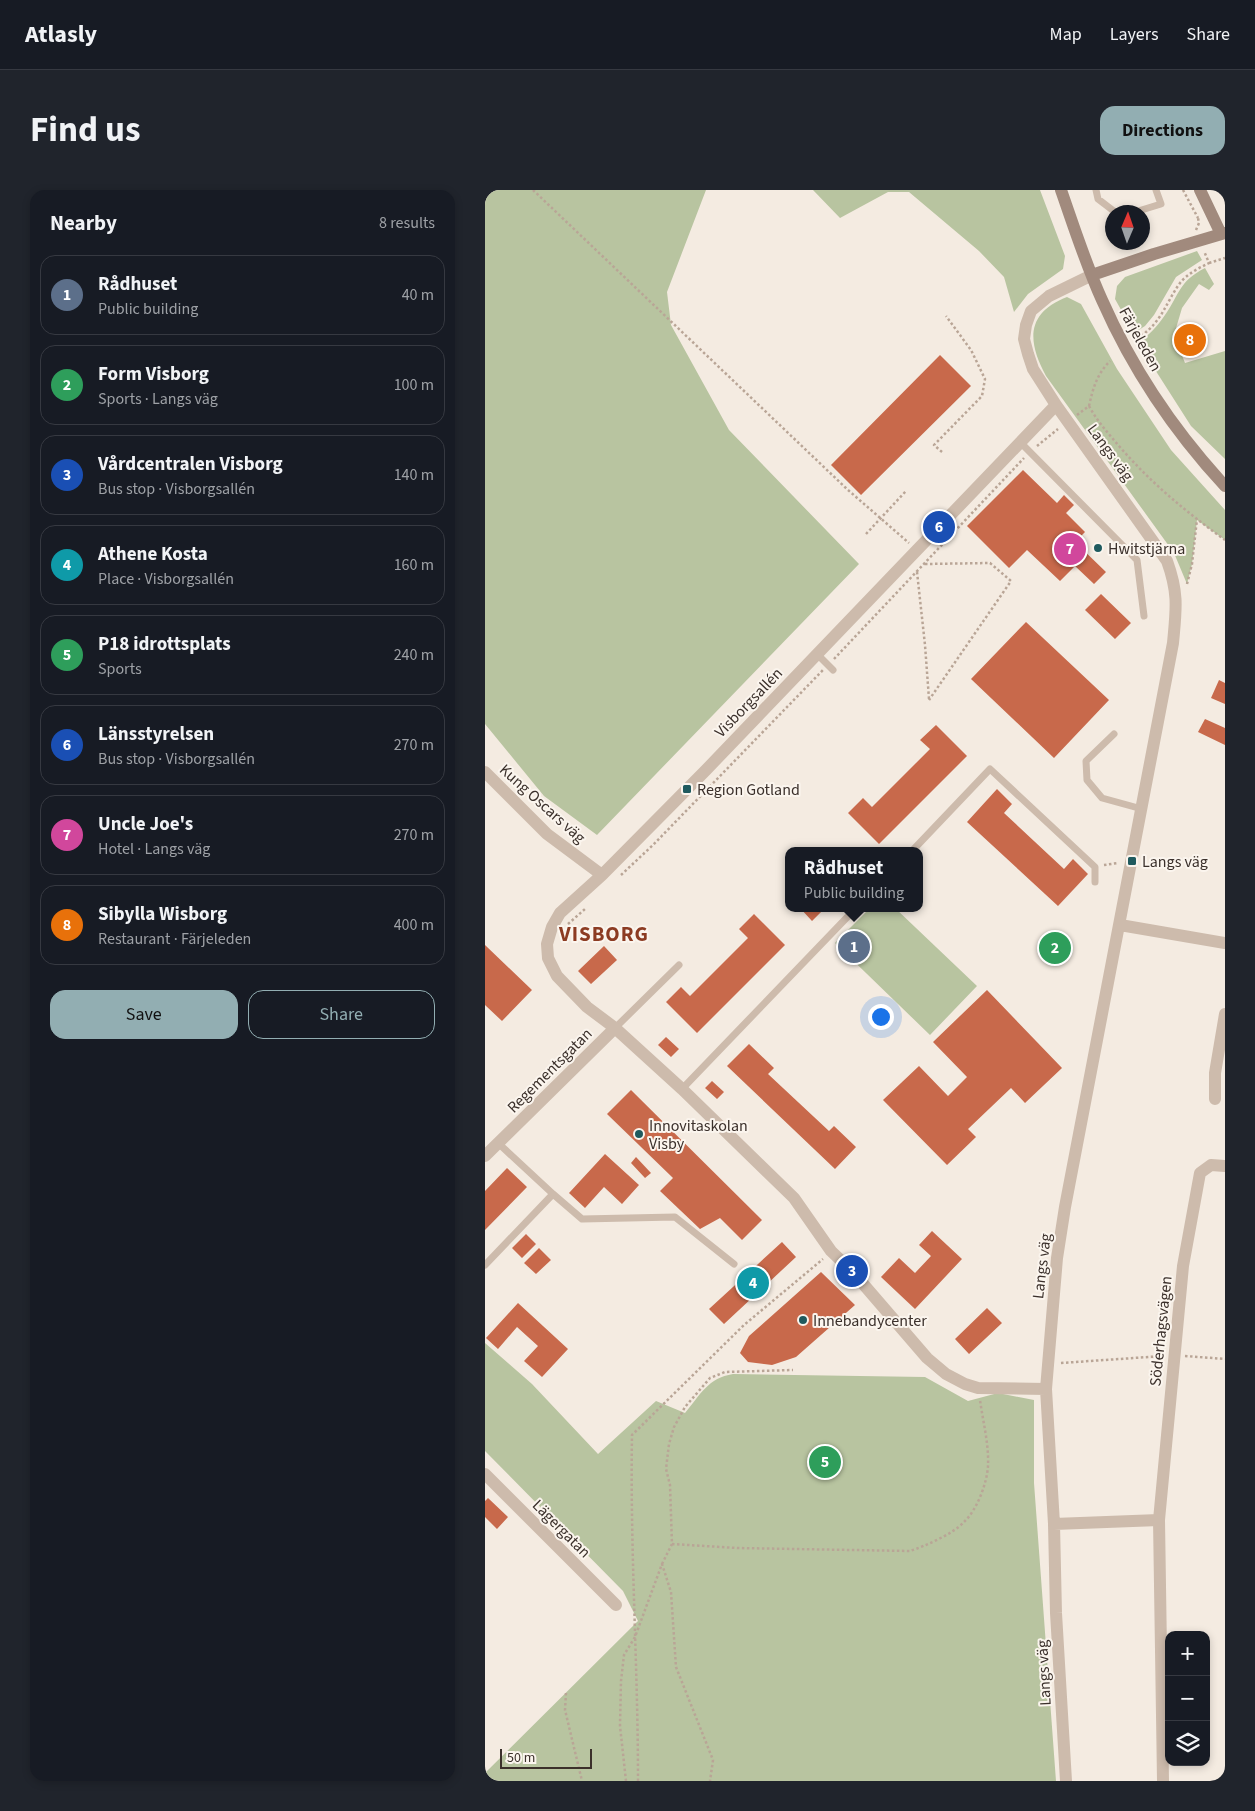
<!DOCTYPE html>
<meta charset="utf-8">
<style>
:root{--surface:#171b24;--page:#20242c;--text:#f1f3f6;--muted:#9ea1a6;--line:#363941;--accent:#92aeb2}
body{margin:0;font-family:"Source Sans 3",sans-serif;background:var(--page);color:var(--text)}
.controls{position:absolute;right:15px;bottom:15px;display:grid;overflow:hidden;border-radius:10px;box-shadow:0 2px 8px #0003}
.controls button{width:45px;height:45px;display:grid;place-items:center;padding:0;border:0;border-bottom:1px solid var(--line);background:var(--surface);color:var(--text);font:25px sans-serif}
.compass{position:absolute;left:620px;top:15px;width:45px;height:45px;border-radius:50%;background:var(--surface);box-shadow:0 2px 8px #0003;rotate:2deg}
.scale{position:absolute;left:15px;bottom:12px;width:92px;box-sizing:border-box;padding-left:5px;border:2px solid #3b302b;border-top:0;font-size:14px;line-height:18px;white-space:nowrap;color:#3b302b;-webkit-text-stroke:4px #fbf5ee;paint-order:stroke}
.you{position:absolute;left:395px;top:826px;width:18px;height:18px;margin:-12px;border:4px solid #fff;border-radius:50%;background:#1a73e8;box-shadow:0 0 0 8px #1a73e833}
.badge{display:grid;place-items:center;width:32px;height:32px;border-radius:50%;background:var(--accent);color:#fff;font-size:16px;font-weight:700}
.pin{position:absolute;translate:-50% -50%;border:2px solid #fff;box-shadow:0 1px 5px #0006}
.popup{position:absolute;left:300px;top:657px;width:138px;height:65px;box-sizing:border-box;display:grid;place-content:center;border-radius:10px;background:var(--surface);filter:drop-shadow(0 1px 4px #0005);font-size:16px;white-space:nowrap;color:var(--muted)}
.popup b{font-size:19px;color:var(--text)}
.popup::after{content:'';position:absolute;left:50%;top:100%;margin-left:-10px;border:10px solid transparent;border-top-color:var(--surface)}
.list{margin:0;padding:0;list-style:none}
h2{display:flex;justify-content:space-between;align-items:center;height:65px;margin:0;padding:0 20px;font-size:21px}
h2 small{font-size:16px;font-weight:400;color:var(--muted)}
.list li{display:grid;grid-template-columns:32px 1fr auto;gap:15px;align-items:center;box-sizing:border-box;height:80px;margin:0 10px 10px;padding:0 10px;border:1px solid var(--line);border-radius:15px}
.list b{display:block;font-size:19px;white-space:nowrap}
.list p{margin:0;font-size:16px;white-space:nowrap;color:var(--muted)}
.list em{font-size:16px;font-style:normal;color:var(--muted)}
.actions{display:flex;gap:10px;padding:15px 20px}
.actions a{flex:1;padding:11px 0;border:1px solid var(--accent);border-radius:15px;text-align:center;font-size:18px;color:var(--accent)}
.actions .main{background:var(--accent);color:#111}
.icon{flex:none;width:28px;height:28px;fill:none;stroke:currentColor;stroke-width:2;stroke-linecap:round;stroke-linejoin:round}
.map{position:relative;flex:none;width:740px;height:1591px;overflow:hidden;border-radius:15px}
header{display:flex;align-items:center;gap:30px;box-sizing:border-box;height:70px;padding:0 25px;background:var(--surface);border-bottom:1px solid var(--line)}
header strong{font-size:24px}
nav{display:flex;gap:28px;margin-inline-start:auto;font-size:18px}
.intro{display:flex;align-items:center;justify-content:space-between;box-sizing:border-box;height:120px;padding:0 30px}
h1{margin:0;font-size:35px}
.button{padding:12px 22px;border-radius:15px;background:var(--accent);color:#111;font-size:18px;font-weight:700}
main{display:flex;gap:30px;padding:0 30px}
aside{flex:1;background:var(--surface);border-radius:15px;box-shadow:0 2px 8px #0003}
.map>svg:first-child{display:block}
.green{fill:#b8c4a0}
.building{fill:#c8694b}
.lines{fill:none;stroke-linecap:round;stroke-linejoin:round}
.path{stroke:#b9a596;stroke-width:2.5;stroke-dasharray:2.5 2.5;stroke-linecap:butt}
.lane{stroke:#cdbbac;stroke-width:7}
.street{stroke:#cdbbac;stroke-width:12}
.secondary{stroke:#a18a7d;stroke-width:12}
.poi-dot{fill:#1f5a5e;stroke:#fbf5ee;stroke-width:2}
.labels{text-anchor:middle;stroke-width:4;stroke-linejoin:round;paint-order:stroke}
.street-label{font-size:16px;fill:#3b302b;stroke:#fbf5ee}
.poi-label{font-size:16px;fill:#3b302b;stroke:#fbf5ee;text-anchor:start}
.district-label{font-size:21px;font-weight:bold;letter-spacing:1px;fill:#8c3b22;stroke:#fbf5ee}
</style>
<header>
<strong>Atlasly</strong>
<nav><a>Map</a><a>Layers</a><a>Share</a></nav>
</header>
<div class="intro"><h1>Find us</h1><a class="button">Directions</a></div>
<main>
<aside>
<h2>Nearby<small>8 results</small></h2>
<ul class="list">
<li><span class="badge" style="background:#5c6f8a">1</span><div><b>Rådhuset</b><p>Public building</p></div><em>40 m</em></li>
<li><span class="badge" style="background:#2e9e5b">2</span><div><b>Form Visborg</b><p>Sports · Langs väg</p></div><em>100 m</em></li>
<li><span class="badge" style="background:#1a4fb4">3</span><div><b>Vårdcentralen Visborg</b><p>Bus stop · Visborgsallén</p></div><em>140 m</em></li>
<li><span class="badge" style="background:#0f9aa8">4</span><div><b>Athene Kosta</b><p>Place · Visborgsallén</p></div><em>160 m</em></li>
<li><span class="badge" style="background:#2e9e5b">5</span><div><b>P18 idrottsplats</b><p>Sports</p></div><em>240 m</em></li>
<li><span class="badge" style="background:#1a4fb4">6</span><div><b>Länsstyrelsen</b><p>Bus stop · Visborgsallén</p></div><em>270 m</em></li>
<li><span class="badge" style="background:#d1479c">7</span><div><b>Uncle Joe's</b><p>Hotel · Langs väg</p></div><em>270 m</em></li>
<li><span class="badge" style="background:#e8710a">8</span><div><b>Sibylla Wisborg</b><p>Restaurant · Färjeleden</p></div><em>400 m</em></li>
</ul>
<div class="actions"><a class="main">Save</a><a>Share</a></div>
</aside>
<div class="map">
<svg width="740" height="1591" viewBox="0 0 740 1591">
<rect width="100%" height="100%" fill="#f4ebe1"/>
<path class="green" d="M0,0H221L182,102L186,135L244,240L374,374L112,645L59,606L0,534Z
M328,0H555L580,66L578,79L543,104L529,122L519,87L494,61L424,2H403L355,28Z
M712,61L717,70L691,87L669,125L660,136L649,143L630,109L632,96L640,87Z
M720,78L729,94L724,100L714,94L697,118L689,145L700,173L740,161V269L706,236L653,153C664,145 672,137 680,125C695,104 693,92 720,78Z
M582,107L596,114L632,179L686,260L740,320V350L712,330L707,374L702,394L689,363L561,186C542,151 541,123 582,107Z
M385,718H410L492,796L445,845L350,753Z
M0,1153L47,1194L113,1264L171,1211L200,1223C216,1204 223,1188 248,1184L440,1187L483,1211L513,1203L549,1210V1293L571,1591H0V1583L153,1431L138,1401L0,1261Z"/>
<path class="building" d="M708,136L717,158L701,164L693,142Z
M455,165L486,196L376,305L346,275Z
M538,280L572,313L579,305L589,315L581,323L600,342L590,352L621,382L609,394L590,376L575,391L542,360L524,378L482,336Z
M616,404L646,433L630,449L600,420Z
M541,432L624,510L569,568L486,489Z
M734,490L740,493V514L726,508Z
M720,529L740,538V555L713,542Z
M451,535L482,566L394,654L363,623L378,608L387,617L445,559L435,550Z
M512,599L527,614L519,623L579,679L588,669L603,684L573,716L482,632Z
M315,718H340L327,731Z
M269,724L300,755L212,843L181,812L196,797L205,806L263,748L254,739Z
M0,755L47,800L17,831L0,815Z
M119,756L132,770L106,794L93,781Z
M502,800L577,878L540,913L526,898L483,939L491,947L462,975L398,910L434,876L463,906L482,887L448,852Z
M181,847L194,859L186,867L173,855Z
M264,854L289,878L283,884L344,941L349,936L371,957L350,979L242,876Z
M227,891L239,902L232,909L220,898Z
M146,900L277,1030L257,1050L235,1028L215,1039L175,1001L188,988L122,924Z
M120,964L154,995L137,1014L119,997L100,1018L84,1003Z
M151,967L166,983L160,988L146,973Z
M22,978L42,997L0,1040V1001Z
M447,1041L477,1069L430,1119L396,1087L414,1068L430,1083L446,1066L434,1055Z
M41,1044L51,1054L37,1068L27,1058Z
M297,1052L311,1067L239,1134L224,1119Z
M54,1058L66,1070L51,1084L39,1073Z
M336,1082L370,1115L311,1167L287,1175L263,1172L255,1163L264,1146Z
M33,1113L83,1159L57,1187L39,1171L53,1156L32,1137L13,1159L1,1148Z
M502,1118L517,1133L484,1164L470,1149Z
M3,1308L23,1327L12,1339L0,1327V1311Z"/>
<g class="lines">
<path class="path" d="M48,0L363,300L424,353
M698,0L713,28
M711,40L714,33L713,28H715
M724,73L740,68
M656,146C678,130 680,114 695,93C702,84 714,78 724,73L719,61
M604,216C612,231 623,243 634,256C666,293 700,321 740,350
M592,225L604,216C608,198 612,184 625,171
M552,256L573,239
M457,262L449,255L497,206L500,189L486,160L461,126
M381,344L421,301
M440,374L505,373L526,391L444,510
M432,382L440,455L444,509
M702,394L707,374L712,329
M349,469L539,268
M619,675L633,673
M136,685L168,655L338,480
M83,734L100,719
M700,1166L740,1169
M576,1173L678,1166
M187,1354L252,1358L425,1361C440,1356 468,1344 479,1332C492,1320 502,1293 503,1276C504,1254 498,1232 495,1210
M177,1374L187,1354L185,1295L181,1279L184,1254L189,1237L200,1217L225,1188L240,1182L308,1180
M81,1503L80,1520L97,1591
M141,1591L135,1536L136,1491L139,1465L150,1447L177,1374L186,1402L191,1477L228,1570L225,1591
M153,1591C153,1475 145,1360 147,1245L259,1135L338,1069"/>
<path class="lane" d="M611,0L613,9L630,22
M650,22L676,14L671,0
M535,252L652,370L659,426
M332,464L348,480
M629,544L601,571L602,590L617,608L657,619
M427,661L505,579L610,677V692
M130,838L194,775
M197,899L371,718
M68,1004L97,1029L190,1027L249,1074
M0,1075L68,1004L13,953"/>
<path class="street" d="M0,582L62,644L117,685
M635,735L740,753
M730,909V883L740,824
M0,966L130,838
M561,1199L493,1198L480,1194L461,1184L442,1168L367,1081L346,1061L309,1008L197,899L130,838L102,817L72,786L63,768L62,754L67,737L75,723L117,685L221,580L571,215
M0,1284L131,1415
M569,1334L674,1330
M581,1591L571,1423L569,1334L561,1199L572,1068L580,1017L688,453C691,420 694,404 682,371L571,215L548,179L543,164L539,149L541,135L546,121L564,106L607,85
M678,1591L674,1330L698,1076L715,983L726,975L740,976"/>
<path class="secondary" d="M576,0C589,37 601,75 617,110C647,178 690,242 740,296
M715,0L736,44
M607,85L669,64L740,43"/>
</g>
<g class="poi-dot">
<circle cx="613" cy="358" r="5"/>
<rect x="197" y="594" width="10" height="10" rx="2.5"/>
<rect x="642" y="666" width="10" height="10" rx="2.5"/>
<circle cx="154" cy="944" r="5"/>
<circle cx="318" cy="1130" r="5"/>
</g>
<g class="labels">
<g class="street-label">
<text transform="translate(656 149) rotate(61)" y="6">Färjeleden</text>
<text transform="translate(626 262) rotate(54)" y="6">Langs väg</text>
<text transform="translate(263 512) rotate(-46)" y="6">Visborgsallén</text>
<text transform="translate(58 613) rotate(42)" y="6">Kung Oscars väg</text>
<text transform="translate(64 880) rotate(-45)" y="6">Regementsgatan</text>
<text transform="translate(556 1076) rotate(-83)" y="6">Langs väg</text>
<text transform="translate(675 1141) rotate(-84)" y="6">Söderhagsvägen</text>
<text transform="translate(77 1338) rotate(45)" y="6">Lägergatan</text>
<text transform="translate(558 1483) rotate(-93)" y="6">Langs väg</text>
</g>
<g class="poi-label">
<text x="623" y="364">Hwitstjärna</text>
<text x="212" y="605">Region Gotland</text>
<text x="657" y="677">Langs väg</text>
<text x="164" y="941">Innovitaskolan<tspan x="164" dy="18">Visby</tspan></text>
<text x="328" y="1136">Innebandycenter</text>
</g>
<g class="district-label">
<text x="119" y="751">VISBORG</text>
</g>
</g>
</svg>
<div class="controls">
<button>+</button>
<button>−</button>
<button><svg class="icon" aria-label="layers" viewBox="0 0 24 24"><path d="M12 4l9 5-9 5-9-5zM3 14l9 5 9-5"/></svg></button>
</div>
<svg class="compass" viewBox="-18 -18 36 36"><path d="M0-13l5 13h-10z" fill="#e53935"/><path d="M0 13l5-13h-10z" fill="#9ea1a6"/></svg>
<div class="scale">50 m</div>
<div class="you"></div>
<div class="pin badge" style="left:369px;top:757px;background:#5c6f8a">1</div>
<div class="popup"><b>Rådhuset</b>Public building</div>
<div class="pin badge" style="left:570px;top:758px;background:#2e9e5b">2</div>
<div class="pin badge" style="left:367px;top:1081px;background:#1a4fb4">3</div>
<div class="pin badge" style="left:268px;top:1093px;background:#0f9aa8">4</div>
<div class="pin badge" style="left:340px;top:1272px;background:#2e9e5b">5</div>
<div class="pin badge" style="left:454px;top:337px;background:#1a4fb4">6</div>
<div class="pin badge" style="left:585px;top:359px;background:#d1479c">7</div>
<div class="pin badge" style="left:705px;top:150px;background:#e8710a">8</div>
</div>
</main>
